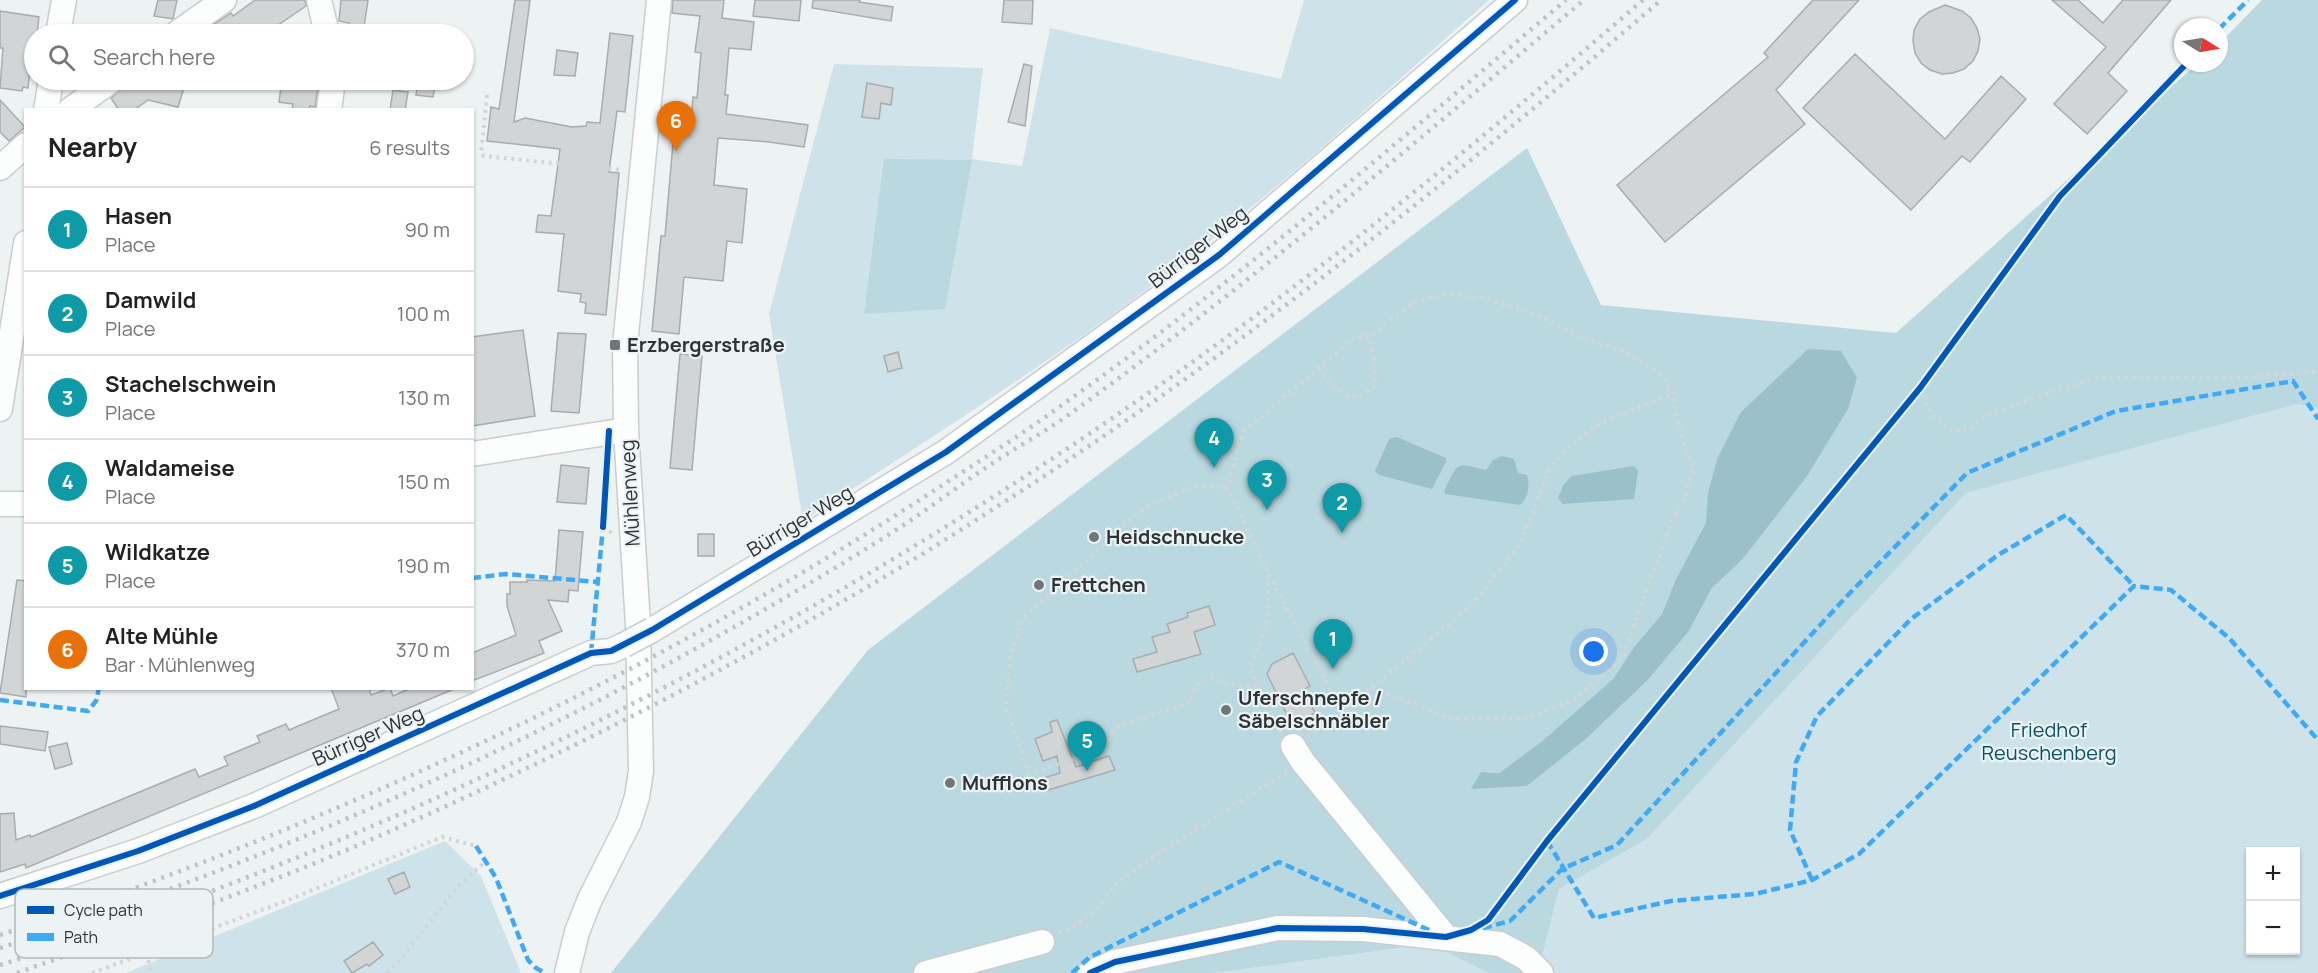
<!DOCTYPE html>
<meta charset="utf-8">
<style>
:root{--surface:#fff;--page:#f2f2f2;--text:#222;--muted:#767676;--line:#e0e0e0;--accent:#111827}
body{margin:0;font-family:Manrope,sans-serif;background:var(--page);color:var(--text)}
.controls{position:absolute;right:18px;bottom:18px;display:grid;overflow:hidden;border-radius:0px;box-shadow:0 2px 4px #0004}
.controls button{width:54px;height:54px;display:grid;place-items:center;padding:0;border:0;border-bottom:2px solid var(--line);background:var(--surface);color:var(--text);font:30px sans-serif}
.compass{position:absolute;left:2174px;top:18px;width:54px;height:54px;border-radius:50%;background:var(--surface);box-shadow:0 2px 4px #0004;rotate:101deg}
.you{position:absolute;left:1594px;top:652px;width:21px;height:21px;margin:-15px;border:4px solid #fff;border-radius:50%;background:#1a73e8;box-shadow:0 0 0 9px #1a73e833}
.badge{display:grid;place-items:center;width:39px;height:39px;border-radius:50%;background:var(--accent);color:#fff;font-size:20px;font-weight:700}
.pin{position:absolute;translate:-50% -50px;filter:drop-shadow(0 2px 3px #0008)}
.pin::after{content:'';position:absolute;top:32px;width:21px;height:18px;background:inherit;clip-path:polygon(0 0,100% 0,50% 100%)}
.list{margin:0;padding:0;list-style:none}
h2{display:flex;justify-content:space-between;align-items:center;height:78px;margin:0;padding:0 24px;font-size:26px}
h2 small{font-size:20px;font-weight:400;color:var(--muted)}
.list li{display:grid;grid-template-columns:39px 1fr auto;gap:18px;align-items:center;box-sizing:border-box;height:84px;padding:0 24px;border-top:2px solid var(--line)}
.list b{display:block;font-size:22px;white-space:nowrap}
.list p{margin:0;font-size:20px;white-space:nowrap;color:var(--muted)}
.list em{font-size:20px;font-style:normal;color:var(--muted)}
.icon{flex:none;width:33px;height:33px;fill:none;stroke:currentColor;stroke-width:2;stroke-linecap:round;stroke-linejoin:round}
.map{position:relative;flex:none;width:2318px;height:973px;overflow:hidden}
.search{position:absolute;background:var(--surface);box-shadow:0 2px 4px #0004;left:24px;top:24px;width:450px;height:66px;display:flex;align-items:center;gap:15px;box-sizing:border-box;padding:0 21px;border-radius:33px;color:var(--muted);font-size:22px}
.panel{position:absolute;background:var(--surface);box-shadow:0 2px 4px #0004;left:24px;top:108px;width:450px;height:582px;border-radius:0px}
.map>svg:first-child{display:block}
.green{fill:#cde3e9;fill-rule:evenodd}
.forest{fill:#bad8e0;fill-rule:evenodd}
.water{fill:#9cc0ca}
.building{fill:#d1d5d6;stroke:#a9acad;stroke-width:1.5}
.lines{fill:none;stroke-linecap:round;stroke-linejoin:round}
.minor-casing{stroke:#cacdce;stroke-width:27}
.path{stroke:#d4d5d5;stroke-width:4;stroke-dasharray:3 4.5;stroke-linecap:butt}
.minor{stroke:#fcfdfd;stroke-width:24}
.rail{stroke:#c2c2c3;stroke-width:4.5;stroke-dasharray:3 6;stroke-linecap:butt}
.minor-bridge-casing{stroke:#cacdce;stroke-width:27;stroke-linecap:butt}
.minor-bridge{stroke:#fcfdfd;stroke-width:24}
.quiet{stroke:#3fa9f5;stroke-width:4.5;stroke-dasharray:9 4.5;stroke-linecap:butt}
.cycleway-casing{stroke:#ebf3f5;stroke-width:10}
.cycleway{stroke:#0057b8;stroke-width:6}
.poi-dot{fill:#727677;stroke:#ebf3f5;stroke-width:2}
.labels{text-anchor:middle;stroke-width:4.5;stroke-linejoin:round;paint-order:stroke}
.street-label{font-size:20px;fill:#303334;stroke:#ebf3f5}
.poi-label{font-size:20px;font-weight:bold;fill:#303334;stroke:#ebf3f5;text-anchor:start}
.park-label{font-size:20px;fill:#085161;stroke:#ebf3f5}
.key{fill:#ebf3f5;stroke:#b3b9bb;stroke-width:1.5}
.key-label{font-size:16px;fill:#303334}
</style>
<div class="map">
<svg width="2318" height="973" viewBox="0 0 2318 973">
<rect width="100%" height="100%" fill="#edf2f3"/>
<path class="green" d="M1304,0H1489C1377,99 1266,201 1146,290C1035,372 918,446 803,521L769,314L834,64L983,68L972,159L1022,166L1050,28L1281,79Z
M2297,404L2318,408V973H1538L1559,889L1647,839L1966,493ZM2250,852H2296V950H2250Z
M445,841L481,876L521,973H126Z
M1429,944L1489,973H1214Z"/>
<path class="forest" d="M2262,0H2318V408L2297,404L1966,493L1647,839L1559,889L1538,973H1489L1429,944L1214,973H611L868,650L1527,148L1601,305L1896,333L2198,63H2219V44ZM1742,412L1773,518L1742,560L1712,588L1689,631L1648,680L1586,739L1527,786L1481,772L1499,773L1541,742L1613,679L1634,647L1662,614L1675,581L1707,523L1708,492L1717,459Z
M884,159L972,160L945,309L864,314Z"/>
<path class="water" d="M1808,349L1841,351L1857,378L1848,409L1807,476L1742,560L1712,588L1689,631L1648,680L1586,739L1527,786L1471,789L1481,772L1499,773L1541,742L1613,679L1634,647L1662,614L1675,581L1706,523L1708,492L1717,459L1741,412Z
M1397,437L1446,458V462L1432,489L1379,475L1375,471L1389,439Z
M1502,456L1514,459L1518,473L1527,475C1530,485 1529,497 1520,505L1445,494L1444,491C1458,462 1455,462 1486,470L1493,460Z
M1634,466L1638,471L1634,499L1563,504L1558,498L1564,484L1572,476Z"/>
<path class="building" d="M158,0H177L173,19L154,16Z
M255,0H305L306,6L265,34H200L231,13L233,16Z
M341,0H368L363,34H348L349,23L339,21Z
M515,0H530L514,122L525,118L572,127L586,126L587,122L600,123L610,33L633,36L625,112L617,111L609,172L619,173L606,315L585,313L586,303L580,302L581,294L558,291L564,234L536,232L538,215L551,216L560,149L487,141L491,107L499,109Z
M673,0H724L722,18L754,22L751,50L729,48L725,95H728L726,114L808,125L804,147L769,142L718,138L714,185L747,189L742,243L727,241L723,281L684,277L679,334L652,331L661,236H665L676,108L692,110L693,97L697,98L701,53L695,52L700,16L672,13Z
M755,0H801L799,21L753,16Z
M813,0H860L859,2L893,7L891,21L812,8Z
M1004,0H1033L1032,24L1002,22Z
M1813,0H1859L1776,90L1805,124L1665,242L1617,185L1768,57L1764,53Z
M2052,0H2078L2103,23L2123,0H2171L2108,73L2127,91L2087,134L2054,104L2106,47Z
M1945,5L1962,11L1971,18L1977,28L1980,39L1978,51L1973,61L1964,69L1953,73L1942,74L1930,70L1921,63L1915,53L1913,41L1914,30L1920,19L1929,12Z
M0,11L39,17L37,34H34L28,88L23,87L22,91L0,88L3,48H0Z
M557,50L578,53L575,76L554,75Z
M1855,54L1945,139L2001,76L2026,99L1970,162L1962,156L1911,210L1803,108Z
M1024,64L1032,66L1025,126L1008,122Z
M131,80H178L184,88L178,107L148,100L134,110H119L111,98Z
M282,80H319L315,107L310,106L309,110H292L293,104L279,102Z
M418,80H436L433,97L416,95Z
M867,83L893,88L891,105L881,103L879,119L862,117Z
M393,90L408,92L405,110H390Z
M0,100L25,127L9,141L0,132Z
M523,330L535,416L472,426V337Z
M558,333L586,334L579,413L551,411Z
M898,352L902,368L888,372L884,356Z
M680,354L702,356L692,470L670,468Z
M561,465L589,468L586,504L557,502Z
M559,530L583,532L578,591L569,590L568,602L548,600L562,631L539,641L544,653L472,681V653L516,635L507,606V594H510V582H527V580L555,581Z
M698,534H714V556H698Z
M17,580L26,581V697L0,693Z
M1209,606L1215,625L1194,632L1201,654L1137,672L1133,659L1157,652L1152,637L1170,632L1167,624L1188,617L1187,613Z
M1293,653L1310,686L1303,690L1315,713L1292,725L1267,674L1272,664Z
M331,688H369L371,695L390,688L393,696L411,688L454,689L26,868L25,864L0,872V814L14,813L16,840L30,835L31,837L195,769L199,777L228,765L224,757L260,742L257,736L286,724L289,730L339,709Z
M1057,720L1076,767L1109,756L1115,770L1048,790L1044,778L1060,773L1057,756L1043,761L1035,739L1052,732L1050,722Z
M0,726L48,732L45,751L0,744Z
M67,743L72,764L55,769L49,747Z
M404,872L410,887L395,894L388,879Z
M373,942L383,955L369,966L367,964L352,973L344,961Z"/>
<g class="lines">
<g class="minor-casing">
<path id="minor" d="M319,0L327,34
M58,34L64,0
M176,34L224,0
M46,110L51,80
M70,110L112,80
M329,110L333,80
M0,168L26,145
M0,409L26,243
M472,454L626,430
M0,504H26
M652,630L946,452L1219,255L1515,0
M1293,746L1303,762L1446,937
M0,896L138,851L254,806L591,653L611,651L624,645
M567,973L577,932L590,899L629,822L637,797L641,771L638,625L626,430L625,345L659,0
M926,973L1042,942
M1090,973L1115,962L1278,928L1363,929L1500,944L1526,958L1541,973"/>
</g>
<path class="path" d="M487,95L481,153L484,156L621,170
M1443,295L1481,297L1539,316L1578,336L1627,353L1655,371L1665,380L1673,393L1680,432L1693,466L1686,496L1672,520L1622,659L1574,700L1522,719H1453L1371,687L1342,712L1293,746L1279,730L1250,669L1267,621L1268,572L1228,488L1236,453L1245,430L1357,336L1369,337L1414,302Z
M1318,369C1336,389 1352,411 1376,384L1374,360L1369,337
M1920,388L1931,414L1950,431L1971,428L1985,415L2096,377L2237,378L2318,372
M1228,488L1192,487L1144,508L1022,619L1010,658L1006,707L1029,774L1103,749L1117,727L1191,702C1192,688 1199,682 1211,677L1226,683L1257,688
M603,527L612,533
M1269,575L1342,712
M1372,687L1471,606L1521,543L1550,468L1563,453L1594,426L1673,393
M1059,933L1078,924L1100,905L1118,883L1157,854L1287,772
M146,953L152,973
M92,973L291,899L442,837L476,846
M387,973L400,960L461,883L486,861"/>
<use href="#minor" class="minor"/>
<path class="rail" d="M0,935C329,826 641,681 932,492C973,465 1015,439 1055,410C1233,284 1399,141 1566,0
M0,948C251,867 498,761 727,631C784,599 841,565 896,530C930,508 962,483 996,461C1019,446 1044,432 1067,416C1247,287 1415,143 1584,0
M0,965C443,824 865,604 1239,328C1378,225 1512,113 1643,0
M17,973C138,930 261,888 379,836C562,756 740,664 911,561C944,541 976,520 1009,499C1240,350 1454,179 1661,0"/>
<g class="minor-bridge-casing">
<path id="minor-bridge" d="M624,645L652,630"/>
</g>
<use href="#minor-bridge" class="minor-bridge"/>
<path class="quiet" d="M2219,29L2248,0
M472,578L506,574L598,582
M591,653L603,527
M0,700L88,711L96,701L99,688
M1547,841L1594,918L1671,901L1755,894L1812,880L1859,854L2134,586L2171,590L2229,638L2318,740
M476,846L496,878L528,960L536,968L545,973
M1812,880L1790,830L1796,762L1817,716L1911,619L1998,555L2066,515L2134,586
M1483,928L1510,921L1562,869L1617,845L1847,596L1967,473L2116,411L2293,381L2318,419
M1072,973L1090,957L1279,862L1431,931"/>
<g class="cycleway-casing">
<path id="cycleway" d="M603,527L609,431
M0,896L138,851L254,806L591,653L611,651L652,630L946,452L1219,255L1515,0
M1090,973L1115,962L1278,928L1363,929L1446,937L1471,930L1488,920L1547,841L1920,388L2060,196L2187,63"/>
</g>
<use href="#cycleway" class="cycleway"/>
</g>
<g class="poi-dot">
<rect x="609" y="339" width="12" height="12" rx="3"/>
<circle cx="1094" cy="537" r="6"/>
<circle cx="1039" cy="585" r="6"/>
<circle cx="1226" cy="710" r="6"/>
<circle cx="950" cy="783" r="6"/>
</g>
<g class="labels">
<g class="street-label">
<text transform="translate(1198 247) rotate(-38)" y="7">Bürriger Weg</text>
<text transform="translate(630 493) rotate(-93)" y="7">Mühlenweg</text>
<text transform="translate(800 521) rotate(-31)" y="7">Bürriger Weg</text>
<text transform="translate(368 736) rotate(-24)" y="7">Bürriger Weg</text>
</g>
<g class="poi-label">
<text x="627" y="352">Erzbergerstraße</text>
<text x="1106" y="544">Heidschnucke</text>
<text x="1051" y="592">Frettchen</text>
<text x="1238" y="705">Uferschnepfe /<tspan x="1238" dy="23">Säbelschnäbler</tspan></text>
<text x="962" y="790">Mufflons</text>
</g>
<g class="park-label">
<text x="2049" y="737">Friedhof<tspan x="2049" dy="23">Reuschenberg</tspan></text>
</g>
</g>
<rect x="15" y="889" width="198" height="69" rx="9" class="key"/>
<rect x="27" y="906" width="27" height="8" fill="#0057b8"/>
<rect x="27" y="933" width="27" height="8" fill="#3fa9f5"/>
<g class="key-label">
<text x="64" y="916">Cycle path</text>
<text x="64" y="943">Path</text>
</g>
</svg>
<div class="controls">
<button>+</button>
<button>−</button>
</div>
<svg class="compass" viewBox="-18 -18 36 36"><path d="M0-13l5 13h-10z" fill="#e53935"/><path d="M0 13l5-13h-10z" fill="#767676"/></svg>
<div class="you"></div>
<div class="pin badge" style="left:1333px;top:669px;background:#0f9aa8">1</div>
<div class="pin badge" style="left:1342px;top:533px;background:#0f9aa8">2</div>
<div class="pin badge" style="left:1267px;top:510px;background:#0f9aa8">3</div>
<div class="pin badge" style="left:1214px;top:468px;background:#0f9aa8">4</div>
<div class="pin badge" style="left:1087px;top:771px;background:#0f9aa8">5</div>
<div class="pin badge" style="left:676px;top:151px;background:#e8710a">6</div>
<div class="search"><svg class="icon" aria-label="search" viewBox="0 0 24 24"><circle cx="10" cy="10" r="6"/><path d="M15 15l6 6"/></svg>Search here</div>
<section class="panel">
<h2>Nearby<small>6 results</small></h2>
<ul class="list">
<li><span class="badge" style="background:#0f9aa8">1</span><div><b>Hasen</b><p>Place</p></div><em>90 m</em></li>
<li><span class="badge" style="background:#0f9aa8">2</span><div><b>Damwild</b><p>Place</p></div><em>100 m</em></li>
<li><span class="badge" style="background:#0f9aa8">3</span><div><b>Stachelschwein</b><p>Place</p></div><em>130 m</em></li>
<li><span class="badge" style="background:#0f9aa8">4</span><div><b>Waldameise</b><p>Place</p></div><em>150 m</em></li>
<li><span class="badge" style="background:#0f9aa8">5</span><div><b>Wildkatze</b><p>Place</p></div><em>190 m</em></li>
<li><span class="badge" style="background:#e8710a">6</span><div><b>Alte Mühle</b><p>Bar · Mühlenweg</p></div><em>370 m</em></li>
</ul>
</section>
</div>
